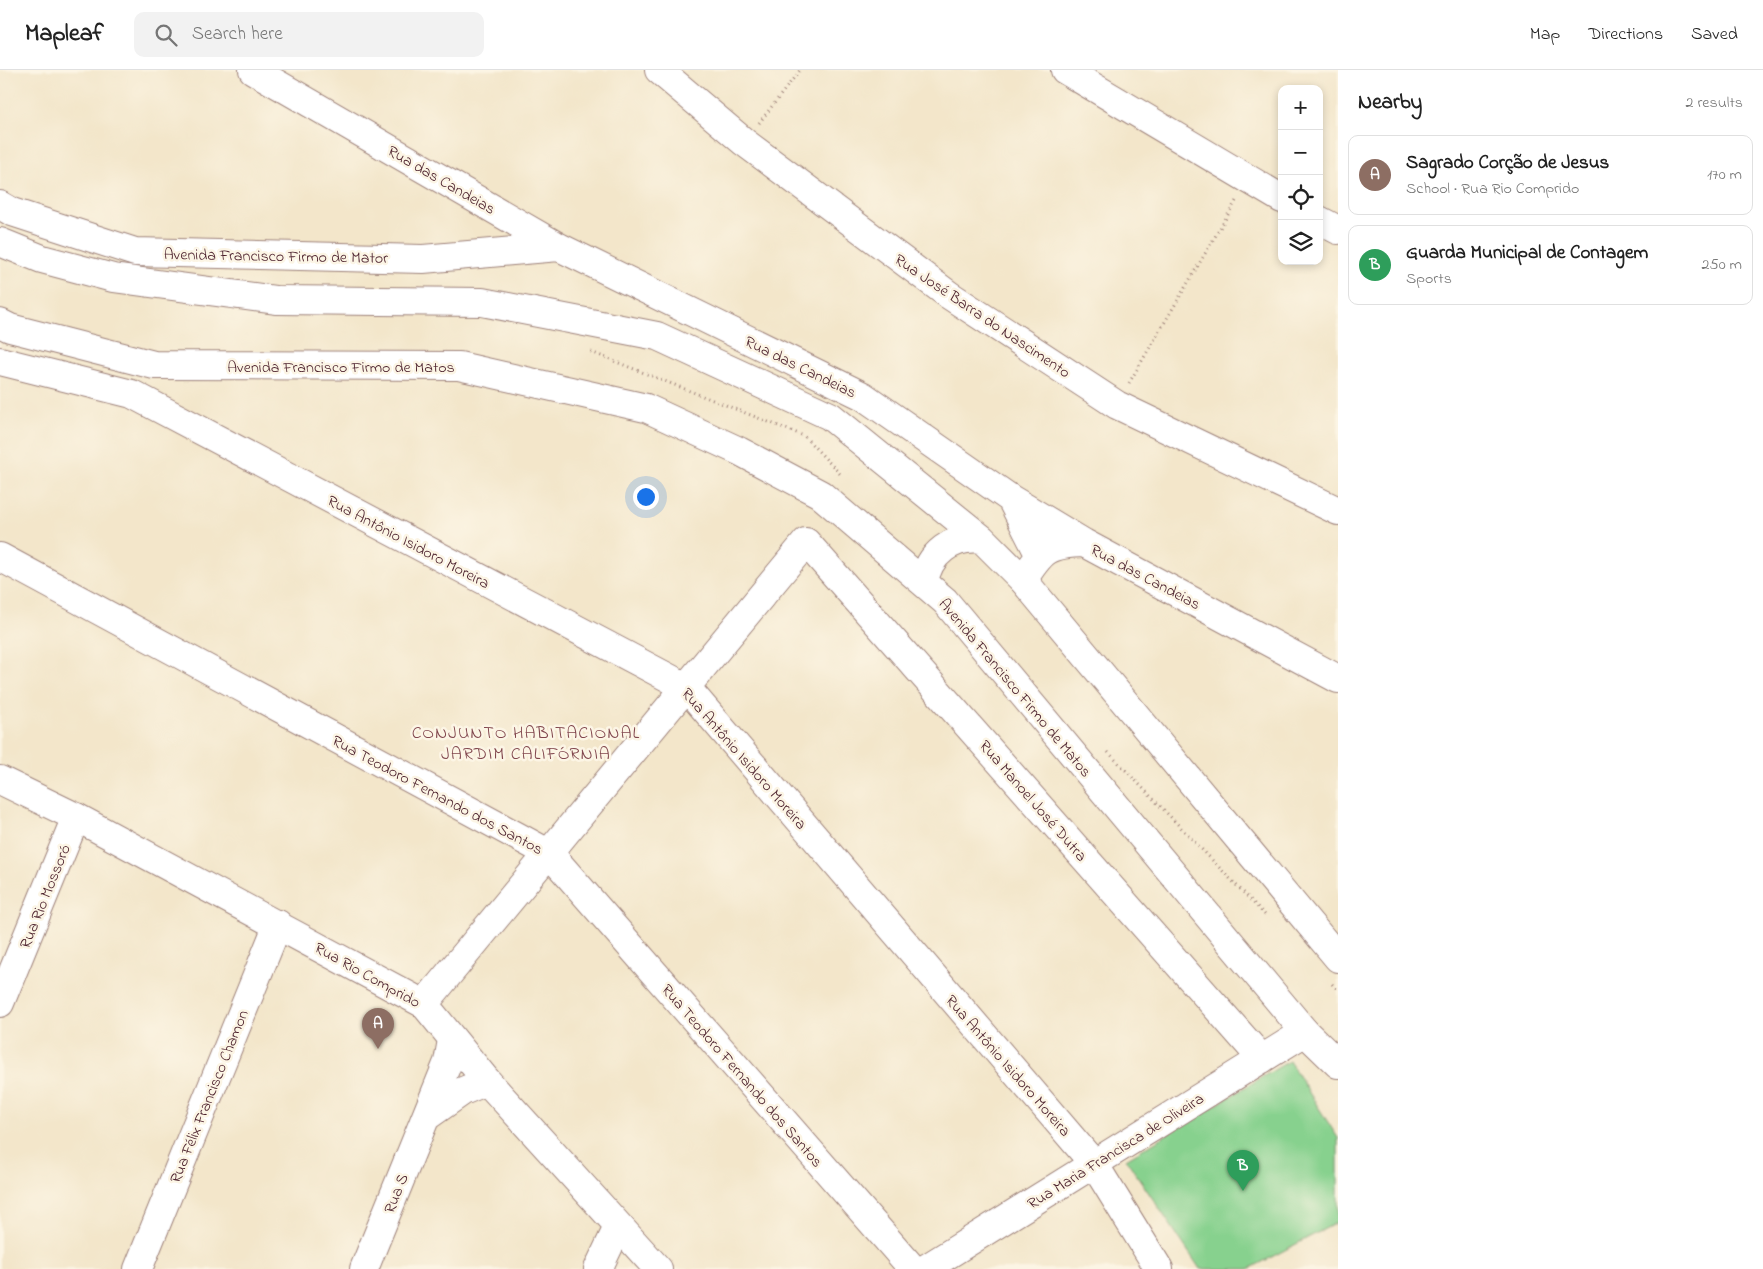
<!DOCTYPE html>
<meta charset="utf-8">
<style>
:root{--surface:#fff;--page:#f2f2f2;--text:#222;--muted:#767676;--line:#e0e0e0;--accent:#ea580c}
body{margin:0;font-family:"Indie Flower",sans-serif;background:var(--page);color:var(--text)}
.controls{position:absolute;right:15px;top:15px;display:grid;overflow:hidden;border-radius:10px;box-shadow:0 2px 8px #0003}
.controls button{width:45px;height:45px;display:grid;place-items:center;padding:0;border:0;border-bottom:1px solid var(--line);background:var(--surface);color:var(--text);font:25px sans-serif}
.you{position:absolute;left:645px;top:426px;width:18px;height:18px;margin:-12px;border:4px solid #fff;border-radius:50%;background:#1a73e8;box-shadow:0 0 0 8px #1a73e833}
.badge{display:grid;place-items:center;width:32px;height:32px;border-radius:50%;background:var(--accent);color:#fff;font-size:16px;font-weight:700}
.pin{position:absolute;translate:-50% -41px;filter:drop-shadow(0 1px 2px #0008)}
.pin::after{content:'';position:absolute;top:26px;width:18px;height:15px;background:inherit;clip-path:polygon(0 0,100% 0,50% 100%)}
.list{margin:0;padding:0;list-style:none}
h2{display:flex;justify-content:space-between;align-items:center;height:65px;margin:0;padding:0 20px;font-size:21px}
h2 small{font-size:16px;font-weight:400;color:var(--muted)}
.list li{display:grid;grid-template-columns:32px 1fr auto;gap:15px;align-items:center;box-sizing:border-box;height:80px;margin:0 10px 10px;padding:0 10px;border:1px solid var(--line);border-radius:10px}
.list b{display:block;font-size:19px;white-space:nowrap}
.list p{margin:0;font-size:16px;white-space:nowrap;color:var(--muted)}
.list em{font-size:16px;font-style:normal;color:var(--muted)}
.icon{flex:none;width:28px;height:28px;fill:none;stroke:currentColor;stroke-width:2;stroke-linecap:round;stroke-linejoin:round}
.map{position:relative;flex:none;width:1338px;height:1199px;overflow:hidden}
header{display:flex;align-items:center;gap:30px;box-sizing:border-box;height:70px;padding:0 25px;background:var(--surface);border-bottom:1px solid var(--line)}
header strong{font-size:24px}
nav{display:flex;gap:28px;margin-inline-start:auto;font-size:18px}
.search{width:350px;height:45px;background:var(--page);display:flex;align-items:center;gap:12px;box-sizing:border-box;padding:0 18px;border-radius:10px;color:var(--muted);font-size:19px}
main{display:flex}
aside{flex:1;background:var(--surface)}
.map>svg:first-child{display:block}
.green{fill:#87d18e;stroke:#68785c}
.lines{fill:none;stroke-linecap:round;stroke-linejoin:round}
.street-casing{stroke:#9e827a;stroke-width:30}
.secondary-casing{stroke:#9e827a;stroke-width:30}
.path{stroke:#9e827a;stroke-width:3;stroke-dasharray:1 4;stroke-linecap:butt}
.street{stroke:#fff;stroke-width:28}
.secondary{stroke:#fff;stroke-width:28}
.labels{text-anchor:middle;stroke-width:5;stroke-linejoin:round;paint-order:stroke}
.street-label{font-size:16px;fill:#4a1f2b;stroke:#fcf5e5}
.neighbourhood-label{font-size:18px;letter-spacing:1px;fill:#81464d;stroke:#fcf5e5}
</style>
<header>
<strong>Mapleaf</strong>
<div class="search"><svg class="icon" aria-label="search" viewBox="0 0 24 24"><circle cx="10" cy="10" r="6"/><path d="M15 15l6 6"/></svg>Search here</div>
<nav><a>Map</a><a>Directions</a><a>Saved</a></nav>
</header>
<main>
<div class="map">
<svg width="1338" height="1199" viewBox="0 0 1338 1199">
<rect width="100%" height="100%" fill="#fcf5e5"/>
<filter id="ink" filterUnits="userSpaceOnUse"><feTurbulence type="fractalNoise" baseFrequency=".02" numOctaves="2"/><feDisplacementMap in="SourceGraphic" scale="10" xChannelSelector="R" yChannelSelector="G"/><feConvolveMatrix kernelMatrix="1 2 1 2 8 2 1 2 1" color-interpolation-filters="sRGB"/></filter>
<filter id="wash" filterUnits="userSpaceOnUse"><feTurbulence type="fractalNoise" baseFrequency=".0096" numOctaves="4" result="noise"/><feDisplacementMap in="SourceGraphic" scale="20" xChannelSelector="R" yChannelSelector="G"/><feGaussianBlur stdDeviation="1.12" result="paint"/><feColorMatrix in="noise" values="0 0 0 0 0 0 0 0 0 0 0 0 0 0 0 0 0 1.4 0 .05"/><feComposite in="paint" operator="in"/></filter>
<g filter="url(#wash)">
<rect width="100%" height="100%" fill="#f3e6ca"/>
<path class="green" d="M1289,991L1338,1068V1152L1249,1199H1200L1126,1089Z"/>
</g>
<g filter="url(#ink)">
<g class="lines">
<g class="street-casing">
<path id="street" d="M253,0L559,177L863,326L1011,429L1084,473L1338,609
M659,0L744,72L949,225L1117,335L1338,441
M1065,0L1282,129
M0,135L12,142L135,182L423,189L559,177
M1319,150L1338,160
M0,291L132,324L686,617L1094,1094L1159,1199
M1011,429L1039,484
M0,487L550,784L913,1199
M1023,510C1042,480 1048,474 1084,473
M0,933L76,747
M424,934L806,472L1262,989
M426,1047L463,1021L487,1011
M138,1199L278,854
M364,1199L448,992L452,970
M598,1199L618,1157
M925,1199L1305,962"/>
</g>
<g class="secondary-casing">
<path id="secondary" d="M0,172L42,189L113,208L276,230L482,232L657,266L830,346L982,469L1023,510L1338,888
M0,253L10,258L154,295L459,296L646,338L739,381L820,424L945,531L1305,962L1338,994
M924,513C928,484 953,465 982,469
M0,710L76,747L424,934L487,1011L658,1199"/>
</g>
<path class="path" d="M759,53L800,0
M591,282L804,366L842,406
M1129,313L1236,131
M1108,682L1267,847
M1332,914L1338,920"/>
<use href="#street" class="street"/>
<use href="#secondary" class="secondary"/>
</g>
</g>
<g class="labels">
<g class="street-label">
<text transform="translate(442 109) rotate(30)" y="6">Rua das Candeias</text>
<text transform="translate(276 185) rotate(1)" y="6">Avenida Francisco Firmo de Mator</text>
<text transform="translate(983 245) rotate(34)" y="6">Rua José Barra do Nascimento</text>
<text x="341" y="302">Avenida Francisco Firmo de Matos</text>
<text transform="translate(801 296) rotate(26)" y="6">Rua das Candeias</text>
<text transform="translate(409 471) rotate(28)" y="6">Rua Antônio Isidoro Moreira</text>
<text transform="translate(1146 506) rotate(28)" y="6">Rua das Candeias</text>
<text transform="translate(1016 617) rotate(50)" y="6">Avenida Francisco Firmo de Matos</text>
<text transform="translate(745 688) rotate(49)" y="6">Rua Antônio Isidoro Moreira</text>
<text transform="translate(438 724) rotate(28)" y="6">Rua Teodoro Fernando dos Santos</text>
<text transform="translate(1034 730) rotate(49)" y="6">Rua Manoel José Dutra</text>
<text transform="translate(44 826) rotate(-68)" y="6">Rua Rio Mossoró</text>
<text transform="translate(368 904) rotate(29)" y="6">Rua Rio Comprido</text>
<text transform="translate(1009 995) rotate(49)" y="6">Rua Antônio Isidoro Moreira</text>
<text transform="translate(743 1005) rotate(49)" y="6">Rua Teodoro Fernando dos Santos</text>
<text transform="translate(208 1026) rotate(-68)" y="6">Rua Félix Francisco Chamon</text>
<text transform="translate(1115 1080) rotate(-32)" y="6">Rua Maria Francisca de Oliveira</text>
<text transform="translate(395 1123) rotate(-69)" y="6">Rua S</text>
</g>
<g class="neighbourhood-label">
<text x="526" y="668">CONJUNTO HABITACIONAL<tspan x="526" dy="21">JARDIM CALIFÓRNIA</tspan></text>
</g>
</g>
</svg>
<div class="controls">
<button>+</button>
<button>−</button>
<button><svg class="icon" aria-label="locate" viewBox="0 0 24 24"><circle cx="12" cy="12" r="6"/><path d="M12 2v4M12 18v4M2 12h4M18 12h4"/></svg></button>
<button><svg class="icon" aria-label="layers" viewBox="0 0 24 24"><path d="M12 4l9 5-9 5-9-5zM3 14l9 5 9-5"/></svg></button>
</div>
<div class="you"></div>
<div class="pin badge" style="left:378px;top:979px;background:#8d6e63">A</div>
<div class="pin badge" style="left:1243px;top:1121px;background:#2e9e5b">B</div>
</div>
<aside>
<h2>Nearby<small>2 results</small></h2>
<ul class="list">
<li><span class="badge" style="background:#8d6e63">A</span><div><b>Sagrado Corção de Jesus</b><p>School · Rua Rio Comprido</p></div><em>170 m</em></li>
<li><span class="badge" style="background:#2e9e5b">B</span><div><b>Guarda Municipal de Contagem</b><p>Sports</p></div><em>250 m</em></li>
</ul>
</aside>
</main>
